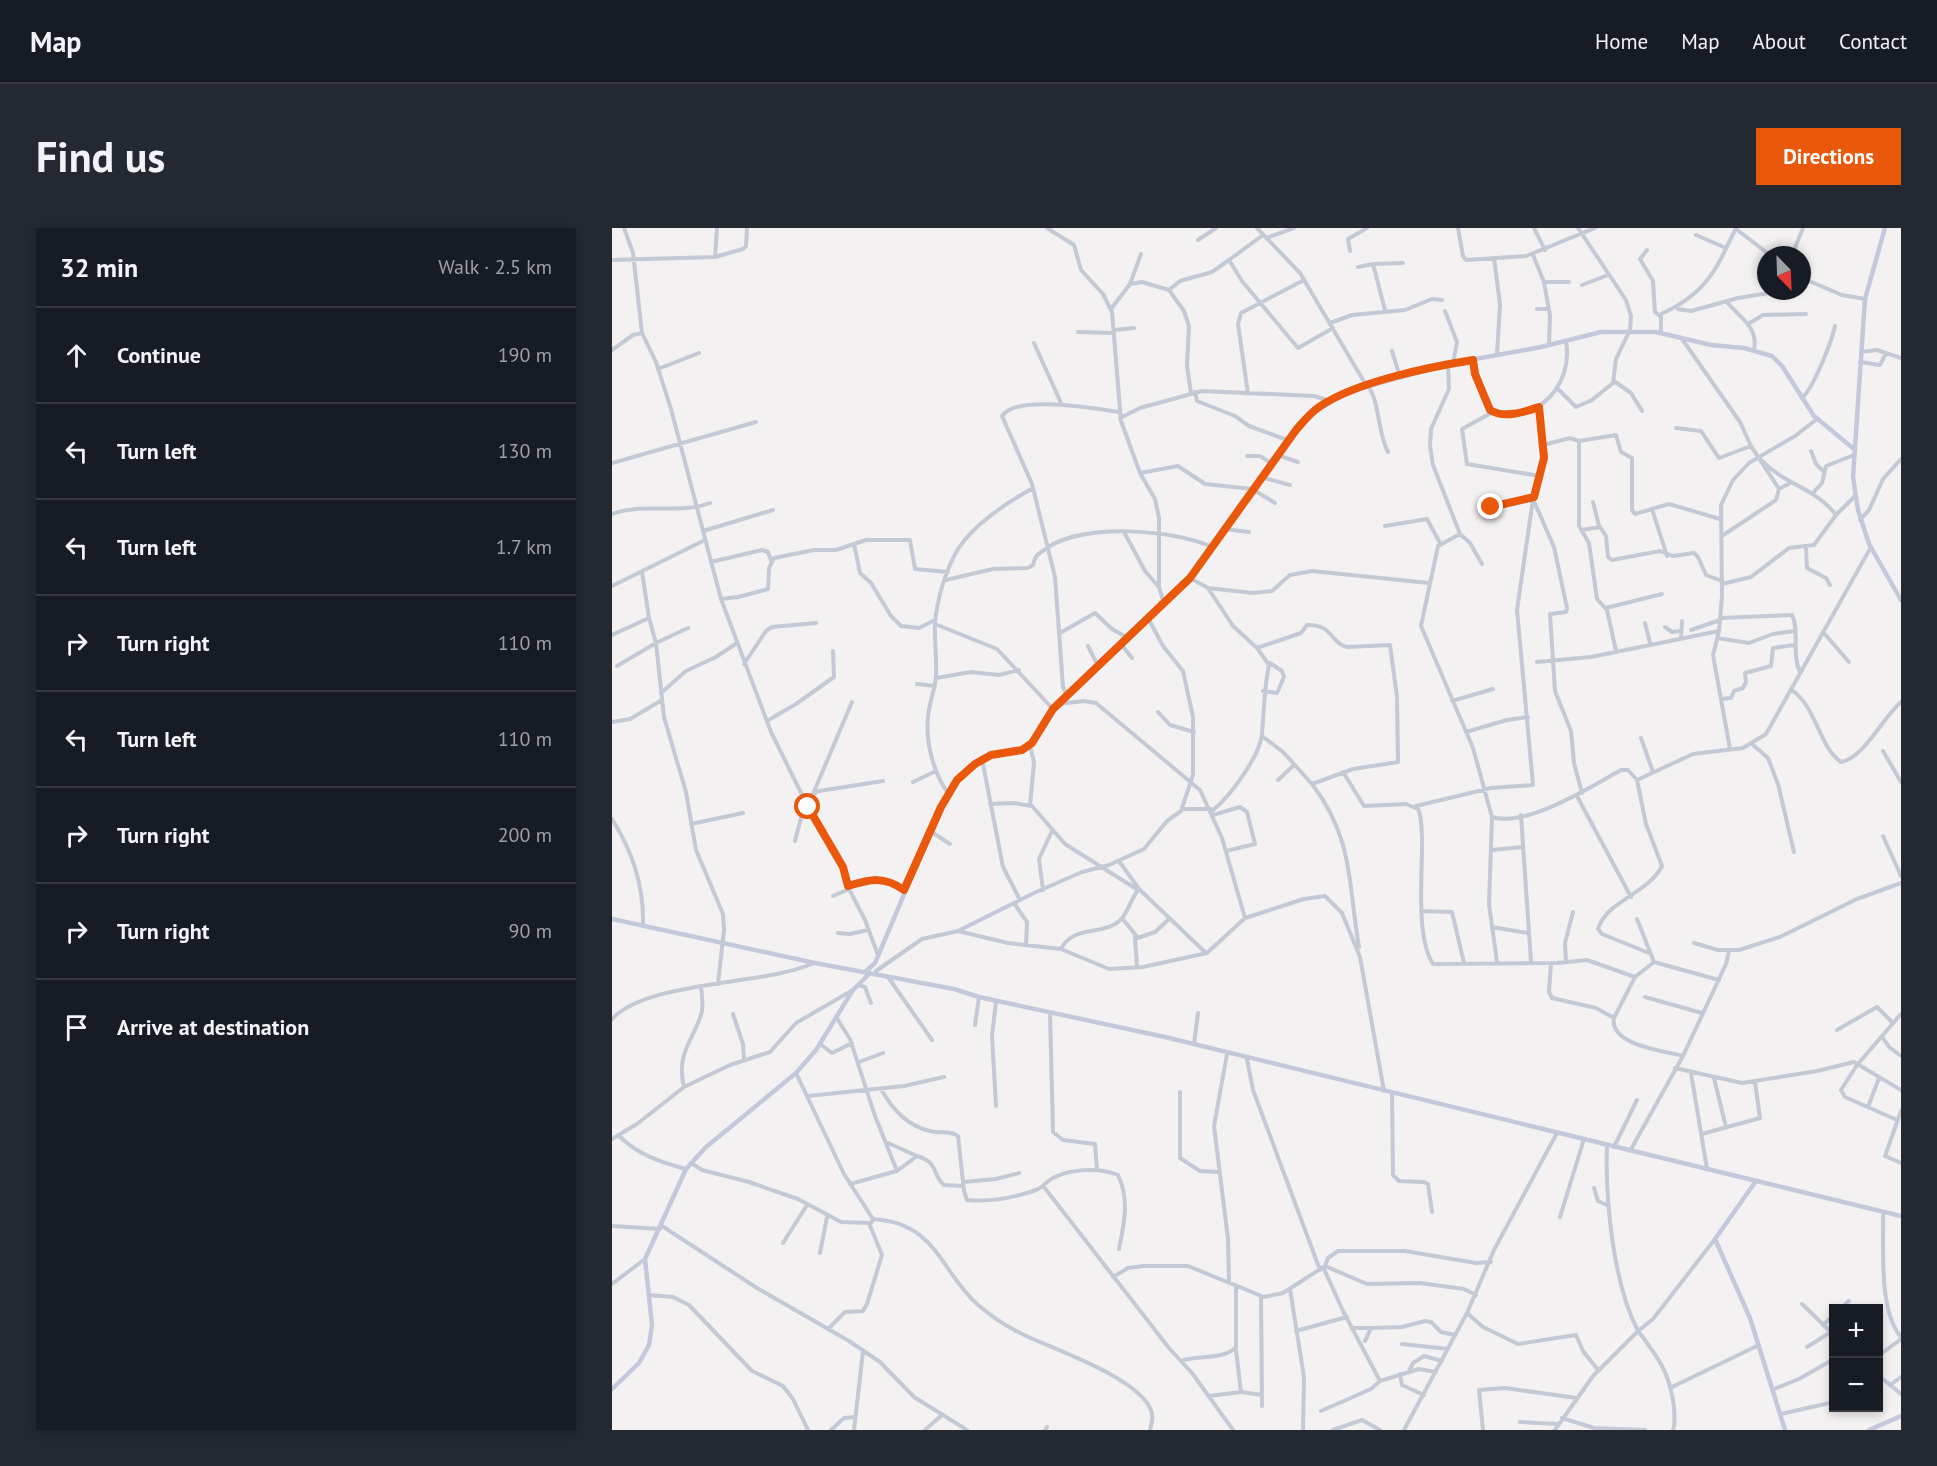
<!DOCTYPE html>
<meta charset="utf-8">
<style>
:root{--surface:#171b24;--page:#242831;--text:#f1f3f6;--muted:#9ea1a6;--line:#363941;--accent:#ea580c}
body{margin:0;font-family:"PT Sans",sans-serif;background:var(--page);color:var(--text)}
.controls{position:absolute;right:18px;bottom:18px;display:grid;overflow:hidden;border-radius:0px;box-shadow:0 3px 9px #0003}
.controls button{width:54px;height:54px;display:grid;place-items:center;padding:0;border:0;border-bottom:2px solid var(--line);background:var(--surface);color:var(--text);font:30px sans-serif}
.compass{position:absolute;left:1145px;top:18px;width:54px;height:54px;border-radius:50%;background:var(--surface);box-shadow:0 3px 9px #0003;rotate:157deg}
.stop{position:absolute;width:18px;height:18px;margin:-14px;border:4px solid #ea580c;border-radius:50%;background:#fff}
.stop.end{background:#ea580c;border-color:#fff;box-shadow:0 2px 6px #0008}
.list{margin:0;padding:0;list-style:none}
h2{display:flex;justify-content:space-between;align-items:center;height:78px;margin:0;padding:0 24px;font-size:26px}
h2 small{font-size:20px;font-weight:400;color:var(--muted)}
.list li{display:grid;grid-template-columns:39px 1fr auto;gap:18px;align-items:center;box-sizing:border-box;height:96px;padding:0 24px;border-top:2px solid var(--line)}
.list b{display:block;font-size:22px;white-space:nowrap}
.list em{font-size:20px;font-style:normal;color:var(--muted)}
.icon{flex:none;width:33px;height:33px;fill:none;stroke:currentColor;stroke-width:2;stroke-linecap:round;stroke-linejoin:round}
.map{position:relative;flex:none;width:1289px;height:1202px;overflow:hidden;border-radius:0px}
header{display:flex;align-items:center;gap:36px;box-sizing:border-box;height:84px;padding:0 30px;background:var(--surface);border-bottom:2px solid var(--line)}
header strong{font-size:28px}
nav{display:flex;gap:33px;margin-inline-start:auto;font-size:21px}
.intro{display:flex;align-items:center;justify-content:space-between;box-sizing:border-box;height:144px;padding:0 36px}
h1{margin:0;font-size:42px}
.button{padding:15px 27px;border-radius:0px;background:var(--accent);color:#fff;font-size:21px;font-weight:700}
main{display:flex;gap:36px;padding:0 36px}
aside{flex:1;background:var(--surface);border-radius:0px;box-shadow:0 3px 9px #0003}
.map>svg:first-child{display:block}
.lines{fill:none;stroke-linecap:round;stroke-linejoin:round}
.street{stroke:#c4c9d6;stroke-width:4}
.secondary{stroke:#c3c9db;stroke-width:4.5}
.route{stroke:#ea580c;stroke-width:8}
</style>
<header>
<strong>Map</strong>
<nav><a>Home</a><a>Map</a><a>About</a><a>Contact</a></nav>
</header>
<div class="intro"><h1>Find us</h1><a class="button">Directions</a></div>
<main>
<aside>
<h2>32 min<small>Walk · 2.5 km</small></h2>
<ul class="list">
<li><svg class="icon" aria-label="ahead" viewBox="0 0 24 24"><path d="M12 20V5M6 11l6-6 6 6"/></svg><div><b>Continue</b></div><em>190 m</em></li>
<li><svg class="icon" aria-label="left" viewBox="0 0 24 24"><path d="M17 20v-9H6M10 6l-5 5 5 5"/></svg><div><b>Turn left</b></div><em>130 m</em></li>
<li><svg class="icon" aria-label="left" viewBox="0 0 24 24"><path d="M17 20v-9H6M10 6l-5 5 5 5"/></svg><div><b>Turn left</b></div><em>1.7 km</em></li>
<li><svg class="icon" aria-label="right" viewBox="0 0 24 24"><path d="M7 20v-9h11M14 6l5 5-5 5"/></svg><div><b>Turn right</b></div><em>110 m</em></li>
<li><svg class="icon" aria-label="left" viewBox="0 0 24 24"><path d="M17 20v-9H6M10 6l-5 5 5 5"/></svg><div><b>Turn left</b></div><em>110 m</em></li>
<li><svg class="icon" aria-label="right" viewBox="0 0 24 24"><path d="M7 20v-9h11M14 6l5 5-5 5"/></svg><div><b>Turn right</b></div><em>200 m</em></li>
<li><svg class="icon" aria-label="right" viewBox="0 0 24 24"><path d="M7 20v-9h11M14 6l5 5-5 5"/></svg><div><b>Turn right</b></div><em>90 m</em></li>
<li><svg class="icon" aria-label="arrive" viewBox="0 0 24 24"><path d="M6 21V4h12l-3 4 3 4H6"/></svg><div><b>Arrive at destination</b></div></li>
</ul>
</aside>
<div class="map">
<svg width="1289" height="1202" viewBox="0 0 1289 1202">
<rect width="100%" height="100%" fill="#f3f1f1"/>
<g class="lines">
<path class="street" d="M12,0L21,25L30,105L44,134L59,181L109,371L159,504L196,579L231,639L237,661L253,692L266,727
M435,0L462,17L469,42L491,66L500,84L509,193L528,245L543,271L547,290V359L552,376
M645,0L688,45L751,152C769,168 764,202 776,224
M846,0L851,28L854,32L914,28L983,0
M922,0L933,22
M1124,1L1158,27
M651,7L617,32L630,53L686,120L721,100
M1084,7L1114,20
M654,10L682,0
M586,12L604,0
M1035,22L1028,31L1041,53L1043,84L1049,89
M738,23L736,11L755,0
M921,27L932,54H957
M1180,27L1191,0
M103,29L131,21L134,18L135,0
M882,30L888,76L885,127
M0,32L103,29L105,0
M746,39L761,36
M1190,50L1230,67L1253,71
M932,54L938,88L937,117
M518,56L530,54L557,62L568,53L600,44L617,32
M970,57L996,47
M557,62L572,83L577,98L575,138L579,165
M1114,73C1127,89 1147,99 1142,122
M499,81L518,56L529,26
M925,81H936
M1066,81L1079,83L1126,70L1170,63
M773,82L761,36L791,35
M833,83L845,114L841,135
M718,95L740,87L793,82L820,71L830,72
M1136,96L1151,87L1194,86
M502,102L522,100
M466,104L502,105
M1049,105V86C1094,66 1104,42 1124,0
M1070,111L1128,194L1139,218L1167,261L1164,272L1110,308
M422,115L449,175
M0,122L21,107L30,105
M780,123L788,149
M1249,124L1265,122L1289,130
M861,132L863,146L878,182C884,186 892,186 900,186C938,184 960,148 954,113
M1248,134L1268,137L1274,125
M836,136L837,161L819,201L818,218L821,237L848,306L858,315L870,336
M46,141L87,125
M1002,153L1019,165L1030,183
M945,160L964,179L980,172L1001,155L1004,131L1018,102L1019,88L1014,72L966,0
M583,164L585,173L623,188L637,198L675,212
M636,166L626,96L629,85L692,52
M1190,170C1201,161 1220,113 1223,98
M881,184L850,201L855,236L928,248
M508,190L528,180L590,163L702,168L718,173
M1064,200L1089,203L1107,230L1139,218
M967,213L1004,207L1009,224L1020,230V282L1023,286L1040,281L1055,328
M931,217L958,210L967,213V298L977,315L985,371L995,382L1004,423
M1199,223L1204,236L1211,243
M665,227L686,234
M635,228H648L659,235
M1149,232C1173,257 1204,260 1224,287L1243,268
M0,235L144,194
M528,245L566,238L593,256L640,261L663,275
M649,249L678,257
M1167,261L1178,255
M1201,265L1210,255L1214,238L1242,227
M921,271L942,319L955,380L954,384L938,386L943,463L959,503L962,535L970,565
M981,274L987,298
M878,279L922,269
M1040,281L1057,276L1108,291
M0,286C31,274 66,287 98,275
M1248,292L1257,282L1271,251L1289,231
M773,298L815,291L828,315
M612,301L637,304
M970,302L988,299L994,308L996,329L1000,332L1048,323L1061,328L1082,325L1086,329L1094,347L1110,353
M91,303L161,282
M512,304L533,343L546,358
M848,306L826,318L809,398L861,520L880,589L877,676L885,734
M242,316L248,345L259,355L279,388L289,398L307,400L323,392
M1194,320L1195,340L1214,350L1218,357
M99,334L150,322L156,324L159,332
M30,344L37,390L44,415L52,489L74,564L84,622L111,686L112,702L106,756
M578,350L596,360L621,398L645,420L657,437C652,461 652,482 650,506C648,528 617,570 600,583
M334,352L381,341L416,340L421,337C422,334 422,331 424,329C426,325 431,323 435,320C471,295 560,301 600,319
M1110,356L1139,349L1177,320L1202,317L1224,287
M0,358L93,312
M596,360L641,365L660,363L678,347L700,343L817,355
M109,371L126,369L156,361L157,340L162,330L202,322H224L254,312H298L303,341L336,344
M994,380L1050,366
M1109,390L1180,387C1188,402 1179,425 1188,444
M1033,395L1038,415
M323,396L385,421L441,481
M1053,399L1060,404L1069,403
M1079,402L1108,392
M1211,404L1237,434
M448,405L483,385L500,401L516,410
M0,407L37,390
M1069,410L1070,393
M1105,410L1137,415L1161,406L1183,403
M509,416L520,430
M476,418L486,438
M645,420L689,405L695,397C721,396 718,415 735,419L778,417L785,469L786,534L741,541L700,556L671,524L650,508
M925,434L979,429L1107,403
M132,436L154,403L160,399L204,395
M5,438L44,415L76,400
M324,450L359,444L387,447L407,442
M305,456L323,458
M1180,462C1205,480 1207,519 1229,534C1252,530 1271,489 1289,474
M651,463L665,465L672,449L670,443L658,435
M49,465L74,443L104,429L125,415
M455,468L451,459L443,349L420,256L390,188C404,166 484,181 508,184
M1109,471L1119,470L1122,463L1131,460L1134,454L1133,445L1159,438L1161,420L1182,417
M840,473L881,461
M446,476L472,473L484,475L588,562L610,610L633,690
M546,484L558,497L582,504
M155,493L184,476L222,449L221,423
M0,494L18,491L50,472
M854,504L895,492L916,489
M1029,510L1041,544
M1140,516L1156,530L1166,556L1182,624
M418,518L422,534L418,578
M1118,521L1101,427L1107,403L1110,368L1109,277L1121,252L1137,235L1183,208L1205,191
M1271,523L1289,554
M370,531L391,639L408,672
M731,544L752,578L794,576L806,581C810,589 809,598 810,608C811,641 803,709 821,736L945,735L975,732L1023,749
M666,552L682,537
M1025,552L1081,526L1131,520L1154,506L1259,319
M301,554L324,543
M700,556C742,611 736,656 747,719
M336,565C320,543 312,508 317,482C319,469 324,458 324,446C325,429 322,412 323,395C325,371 334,341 346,321C363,295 395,275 421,260
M201,566L240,474
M965,568L1019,669
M378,576L401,575L420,578L453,616L526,662
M195,577L199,567L207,563L271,553
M804,578L879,560L921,557L905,382L921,271L932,230L927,179
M570,581H599
M601,587L628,579L635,584L643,616L614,623
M909,587L919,734
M880,589C914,600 980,558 1009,542H1016L1025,552L1034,596L1050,638C1036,666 995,672 986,701L990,706L1037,725
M0,591C21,624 32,659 31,697
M79,596L131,585
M318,603L338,616
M1271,608L1289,648
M183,613L189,590L196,579
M880,622L911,619
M507,633L527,661L594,725
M236,659C259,651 272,648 293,662
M431,662L427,631L440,603
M221,668L237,661
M402,675L415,694L414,717
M809,683L840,684L852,735
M510,690L526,710L543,704L558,690
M1025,691L1042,734L1107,752
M880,699L916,705
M346,703L396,715L449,721L497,741L531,739L595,725L633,690L692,671L713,668L730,685L748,729L772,863
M226,705L238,706L256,702
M523,709L525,739
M1082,715L1106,722H1127L1168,709L1245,671L1289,655
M449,721C461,698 485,707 503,696C515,690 518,671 527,661
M954,734L953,715L961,684
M1042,734L1023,749L1002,790C997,817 1052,823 1071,828
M939,735L937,764L940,770L984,780L1002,790
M264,743L310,711L346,703L422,665L470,644L497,637L532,621L555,593L569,583L581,547V489L571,443L551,418L536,390
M276,749L320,812
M246,757L253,759L259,775
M1033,769L1090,785
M438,785L441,904L451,912L483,916L485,942
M121,786L131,816L132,831
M224,789L238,811L263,888L285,943
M0,791C37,752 151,758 202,735
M363,797L367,769
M1225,802L1265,779L1280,794
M1271,810L1277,819L1289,828
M208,816L220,825L240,815
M582,816L586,785
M615,826L602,898L616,1011L617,1054
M635,831L641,862L708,1042
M247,834L271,825
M1063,840L1130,855L1205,843L1242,834L1289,862
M1079,845L1095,941
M1102,850L1114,899
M72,859C64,826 80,814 89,787C92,779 90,768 89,759
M269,861C280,881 295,898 318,903C328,906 338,902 346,908L352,963L355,972C378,974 402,970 424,962C430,960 430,958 434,955C451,940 487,939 506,947C518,972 512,996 507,1021
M568,864V930L588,943L607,944
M780,865L781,947L787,953L812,954L816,956L820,984
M196,868L292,858L332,849
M384,878L380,808L384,773
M1256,879L1267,850
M1289,883L1273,928L1289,935
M1285,892L1233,869L1229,862L1245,837L1289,786
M1090,906L1148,890L1143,854
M6,907C26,927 48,934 74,941
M0,911L25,896L72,859L118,837L158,824L184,795L241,762
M276,915L305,928
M1002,919L1025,872
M1018,923L1071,828L1114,736L1117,723
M79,935L90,942L137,954L186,971L229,994L259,995L261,991L232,946L184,845
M351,954L384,951L407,945
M238,956L285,943L305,928C328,935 319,946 332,957L351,958
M432,959L557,1120L580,1145L621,1202
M982,960L986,973L997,978
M1271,984C1272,1018 1266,1082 1289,1109
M948,989L972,911
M261,991C325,995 327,1042 366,1077C379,1088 394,1098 408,1105C440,1121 523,1148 538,1180C542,1187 540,1194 538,1202
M0,998L48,1001
M50,998L145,1060L237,1113L268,1134L302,1169L355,1202
M171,1015L195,977
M208,1025L215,989
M713,1038L716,1030L726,1023H793L864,1035L879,1034
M712,1041L731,1083L768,1153L807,1141L824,1144
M501,1049L516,1040L532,1038H576L652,1069L671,1065L713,1038L755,1056L808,1055L852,1061L864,1067
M0,1056L33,1031
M678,1061L692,1149L691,1202
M37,1067L61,1069L77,1077L140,1143L171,1158L181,1171L196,1202
M649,1068L650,1178
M1190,1076L1222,1107
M1229,1080L1237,1073
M855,1085L871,1099L906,1116L964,1107L971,1123L986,1142
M1211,1097L1222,1087
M741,1100H759
M216,1101L233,1084L251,1083L255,1076L270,1027L257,995
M684,1103L735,1089
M753,1113L759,1100L790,1099L813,1093L819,1094L829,1104L843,1107
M790,1116L836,1121
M1195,1119L1219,1104
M1266,1128L1289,1111
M569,1133C584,1127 613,1132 624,1119
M797,1143L801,1135L812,1128L830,1133
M788,1146L790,1157L812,1167
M1266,1147L1289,1166
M1278,1157L1289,1149
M1058,1160L1147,1117
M1162,1161L1187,1151L1222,1131
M629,1164L650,1167
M597,1168L629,1164L624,1122V1058
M709,1183L759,1161L768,1153
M1169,1186L1222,1174
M950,1190L982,1200L1033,1202
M908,1194L946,1196
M219,1202L232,1190L243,1189
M242,1202L251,1123
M313,1202L330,1187
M433,1202L435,1199
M721,1202L750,1192L768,1202
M792,1202L855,1085L882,1022L945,905
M871,1202L867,1162L893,1160L965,1170
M943,1202L981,1148L1026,1103C1001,1055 993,971 995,917
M1061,1202C1064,1195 1062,1187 1062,1179C1058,1145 1046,1129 1026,1103L1041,1091L1103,1011"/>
<path class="secondary" d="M1273,0L1253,71L1241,249L1246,282L1257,316L1289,372
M0,691L203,735L342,761L367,769L553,809L1289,988
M253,744L263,735L329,579L345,552L363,536L379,527L410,522L420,515L441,481L578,350L675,212L695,190L718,173L749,160L836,136L929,119L989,104H1044L1099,117L1132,120L1160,128L1170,138L1202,188L1242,221
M1144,953L1103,1011L1138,1090L1173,1202
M0,1161L27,1135L37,1117L40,1097L33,1031L74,941L93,920L184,845L204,822L241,762L258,745
M1257,1202L1289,1188"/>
</g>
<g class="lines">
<path class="route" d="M196,579L231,639L236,658C259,651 272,648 292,662L329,579L345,552L363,536L379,527L410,522L420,515L441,481L578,350L684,202C691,194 698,185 707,179C743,154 817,139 861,132L863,146L878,182C892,191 912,184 927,179L932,230L922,269L879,279"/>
</g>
</svg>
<div class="controls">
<button>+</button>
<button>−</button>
</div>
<svg class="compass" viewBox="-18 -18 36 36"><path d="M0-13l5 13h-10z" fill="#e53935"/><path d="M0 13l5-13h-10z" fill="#9ea1a6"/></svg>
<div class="stop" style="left:196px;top:579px"></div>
<div class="stop end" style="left:879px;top:279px"></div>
</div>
</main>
